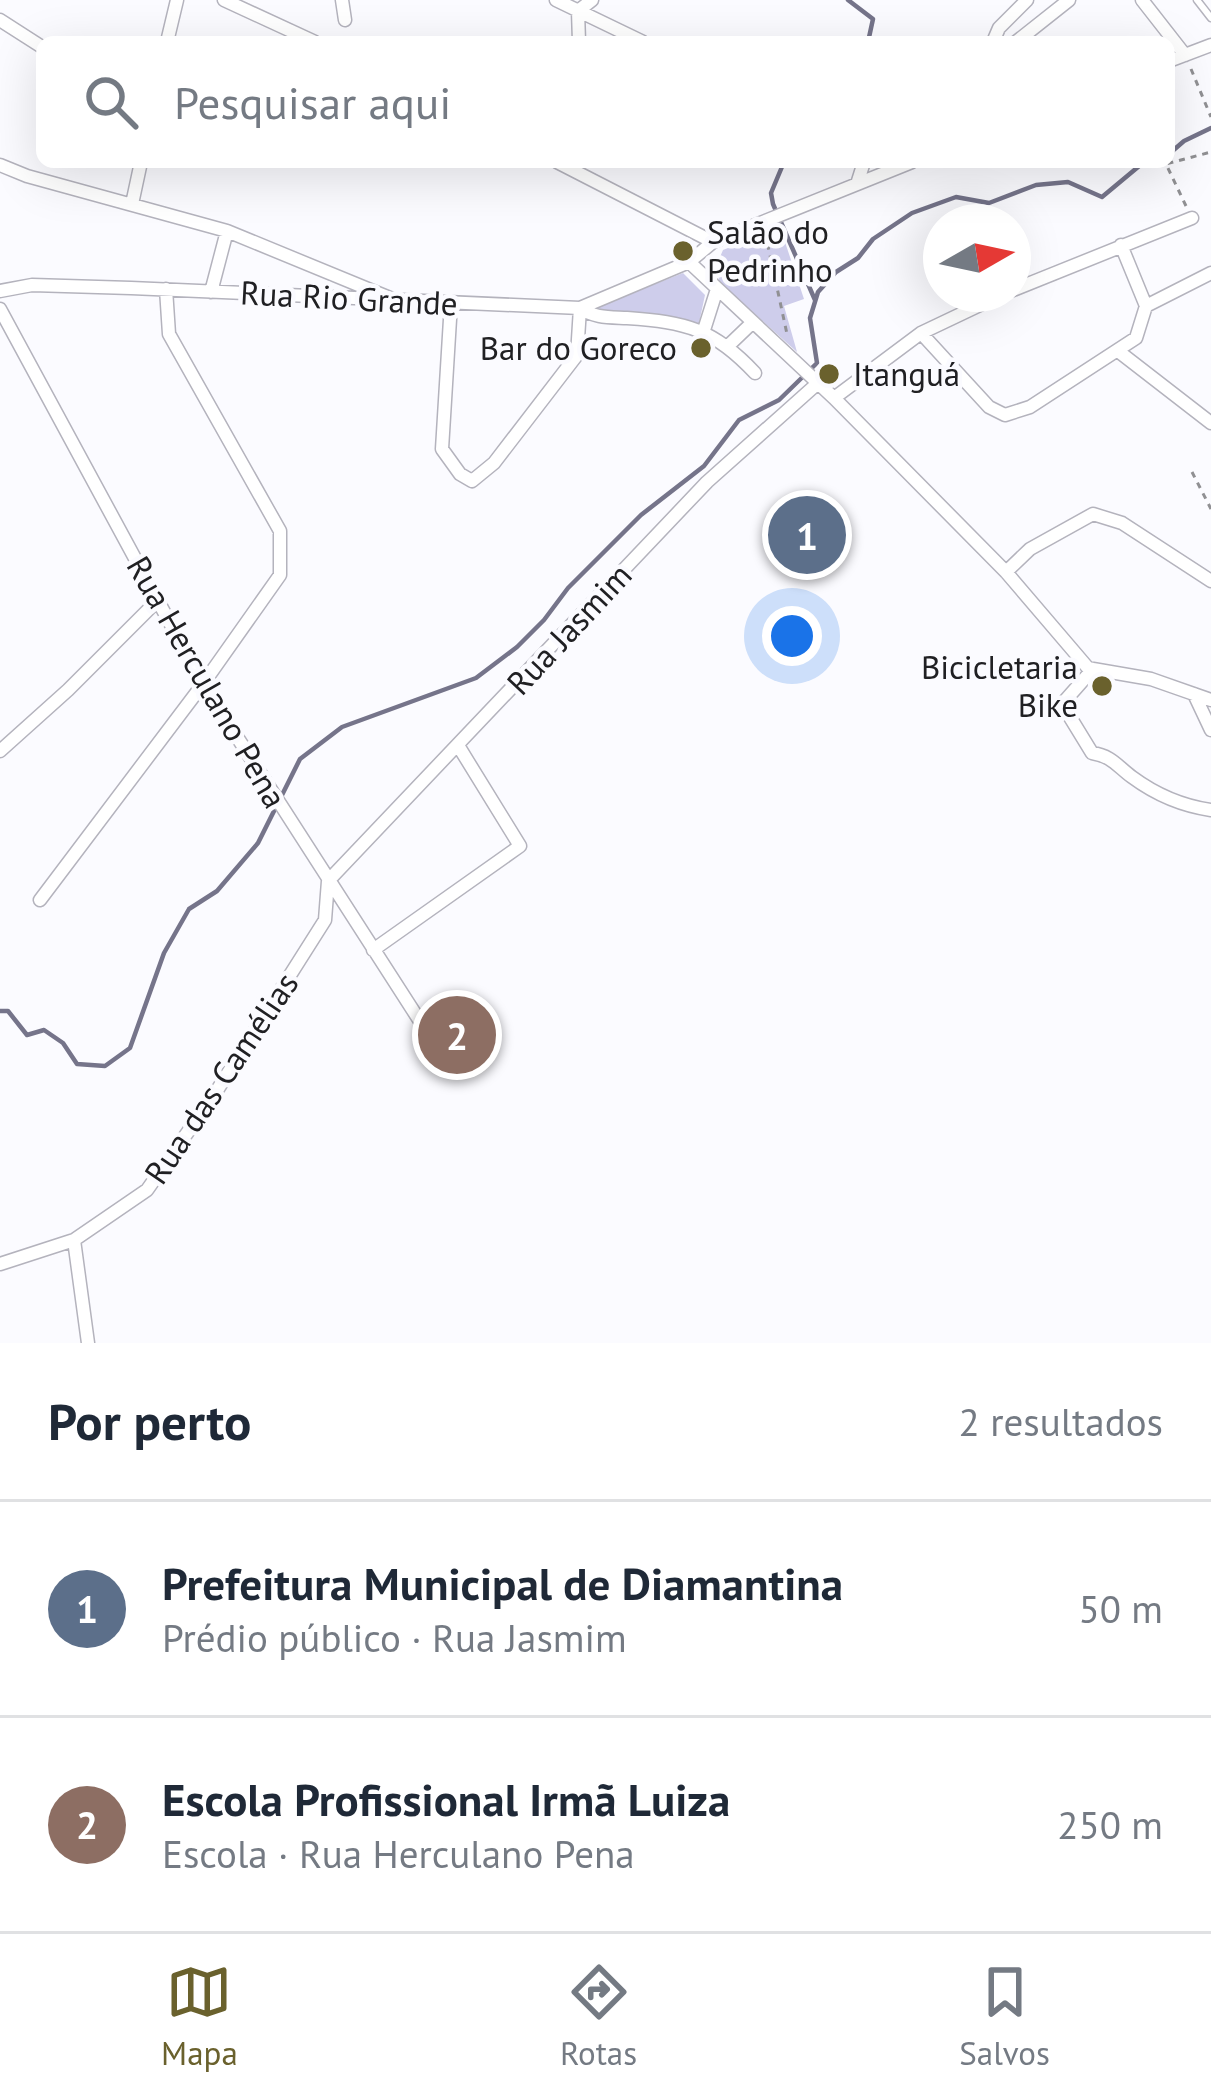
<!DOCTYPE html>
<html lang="pt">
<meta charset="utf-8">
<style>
:root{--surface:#fff;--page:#f6f6f7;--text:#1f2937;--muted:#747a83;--line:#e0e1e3;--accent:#6a612d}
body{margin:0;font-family:"PT Sans",sans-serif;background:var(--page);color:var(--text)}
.compass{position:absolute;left:923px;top:204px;width:108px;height:108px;border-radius:50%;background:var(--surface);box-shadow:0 12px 48px #0002;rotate:81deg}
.you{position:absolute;left:792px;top:636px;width:42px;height:42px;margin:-30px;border:9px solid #fff;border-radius:50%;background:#1a73e8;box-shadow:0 0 0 18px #1a73e833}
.badge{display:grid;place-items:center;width:78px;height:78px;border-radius:50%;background:var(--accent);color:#fff;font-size:39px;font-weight:700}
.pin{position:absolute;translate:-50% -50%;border:6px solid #fff;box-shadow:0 3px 12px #0006}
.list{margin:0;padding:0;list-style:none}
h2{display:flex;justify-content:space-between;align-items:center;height:156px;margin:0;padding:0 48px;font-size:51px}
h2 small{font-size:39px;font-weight:400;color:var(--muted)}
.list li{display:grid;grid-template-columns:78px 1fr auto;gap:36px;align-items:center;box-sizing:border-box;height:216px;padding:0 48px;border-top:3px solid var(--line)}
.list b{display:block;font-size:45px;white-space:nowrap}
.list p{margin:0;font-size:39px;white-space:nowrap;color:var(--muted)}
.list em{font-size:39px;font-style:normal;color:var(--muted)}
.icon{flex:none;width:66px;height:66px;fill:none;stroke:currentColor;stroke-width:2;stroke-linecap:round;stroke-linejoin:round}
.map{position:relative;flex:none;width:1211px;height:1343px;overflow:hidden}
.search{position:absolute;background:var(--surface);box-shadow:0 12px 48px #0002;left:36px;right:36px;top:36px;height:132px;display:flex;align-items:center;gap:30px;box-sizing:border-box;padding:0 42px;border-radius:18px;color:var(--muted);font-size:45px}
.sheet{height:588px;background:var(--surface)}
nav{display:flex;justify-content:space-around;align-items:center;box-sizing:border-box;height:168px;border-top:3px solid var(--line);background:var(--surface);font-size:33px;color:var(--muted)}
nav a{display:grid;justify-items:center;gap:6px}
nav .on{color:var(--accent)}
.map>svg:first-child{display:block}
.green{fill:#cecdeb}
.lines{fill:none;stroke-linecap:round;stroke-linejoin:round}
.stream{stroke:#75748a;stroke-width:4.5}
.service-casing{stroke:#b4b3bd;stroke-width:9}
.minor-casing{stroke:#b4b3bd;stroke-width:15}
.path{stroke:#909093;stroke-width:3;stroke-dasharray:6 6;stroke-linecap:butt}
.service{stroke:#fff;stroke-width:6}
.minor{stroke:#fff;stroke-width:12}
.poi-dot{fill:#6a612d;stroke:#fbfbff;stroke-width:4.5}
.labels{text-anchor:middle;stroke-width:9;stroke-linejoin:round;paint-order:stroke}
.poi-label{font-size:33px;fill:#202023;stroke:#fbfbff;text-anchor:start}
.street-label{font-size:33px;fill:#202023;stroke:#fbfbff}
</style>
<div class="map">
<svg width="1211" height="1343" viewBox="0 0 1211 1343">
<rect width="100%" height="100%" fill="#fbfbff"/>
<path class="green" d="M780,227L804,299L784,306L797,352L719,282L717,264L723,250Z
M683,273L705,295L699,323L597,314V307Z"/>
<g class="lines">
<path class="stream" d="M848,0L873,19L868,42
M1169,154L1184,141L1211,128
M784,162L771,193L773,204L815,300
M281,797L300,759L342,727L476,678L517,647L544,620L568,588L641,515L704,466L739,420L779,400L817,363L810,318L818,292L836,272L858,258L873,239L912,213L956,197L989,203L1036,185L1068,182L1102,197L1144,162
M0,1011H8L27,1035L44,1030L63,1043L77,1064L105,1066L130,1048L164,953L189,909L217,891L258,843L276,807"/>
<g class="service-casing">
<path id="service" d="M1197,0L1211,18"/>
</g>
<g class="minor-casing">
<path id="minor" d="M224,0L315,42
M342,0L345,20
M556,0L643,42
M1142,0L1185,55
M0,20L42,47
M167,42L177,0
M579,42L578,11L592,0
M993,42L999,28L1027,0
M1016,42L1069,0
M1169,61L1211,45
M557,162L713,242
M0,165L27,176L227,231L390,298
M857,184L864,162
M132,204L141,162
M1121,245L1146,306
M689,262L834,398L1006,572L1088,668L1093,669
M1013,290L1192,218
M0,291L32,285L131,288L580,308L689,262L713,242L912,162
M211,292L227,231
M451,303L442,449L460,474L472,481L494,463L577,355L580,308C594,318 610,317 627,318C686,322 714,329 755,373
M1146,306L1211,273
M0,309L203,684L434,1043
M704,330L717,289
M921,333L989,407L1005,415L1030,407L1136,338L1146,306
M729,345L753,322
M1118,351L1211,423
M834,398L921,333L1003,294
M1006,572L1030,549L1093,514L1122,523L1211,581
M1093,669L1062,704L1092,753C1112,756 1117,766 1132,777C1155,794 1183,806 1211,810
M1093,669L1151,679L1211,700
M1194,694L1211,730
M0,751L68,690L157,601
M40,900L203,684L280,575V531L169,334L166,289
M373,950L520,846L459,747
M74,1240L88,1343
M0,1264L74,1240L147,1190L216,1092L325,920L328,881L707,482L818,383"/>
</g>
<path class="path" d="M1191,69L1211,117
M1186,206L1166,164L1211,152
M765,232L787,334
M1192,472L1211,509"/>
<use href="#service" class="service"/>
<use href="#minor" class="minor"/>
</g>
<g class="poi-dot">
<circle cx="683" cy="251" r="12"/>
<circle cx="701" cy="348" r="12"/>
<circle cx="829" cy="374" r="12"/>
<circle cx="1102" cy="686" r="12"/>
</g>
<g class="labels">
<g class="poi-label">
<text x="707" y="244">Salão do<tspan x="707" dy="38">Pedrinho</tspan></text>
<text x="677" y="360" text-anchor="end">Bar do Goreco</text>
<text x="853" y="386">Itanguá</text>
<text x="1078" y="679" text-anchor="end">Bicicletaria<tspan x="1078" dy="38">Bike</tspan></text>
</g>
<g class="street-label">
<text transform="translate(349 298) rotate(3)" y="12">Rua Rio Grande</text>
<text transform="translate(569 629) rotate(-47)" y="12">Rua Jasmim</text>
<text transform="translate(207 682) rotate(60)" y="12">Rua Herculano Pena</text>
<text transform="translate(221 1078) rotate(-56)" y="12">Rua das Camélias</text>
</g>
</g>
</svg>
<svg class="compass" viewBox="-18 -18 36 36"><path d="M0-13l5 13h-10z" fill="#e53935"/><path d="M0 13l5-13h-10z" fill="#747a83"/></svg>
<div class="you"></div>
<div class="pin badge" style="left:807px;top:535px;background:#5c6f8a">1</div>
<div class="pin badge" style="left:457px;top:1035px;background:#8d6e63">2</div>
<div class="search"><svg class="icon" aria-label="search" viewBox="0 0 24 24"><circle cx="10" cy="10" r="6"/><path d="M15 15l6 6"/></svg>Pesquisar aqui</div>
</div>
<section class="sheet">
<h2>Por perto<small>2 resultados</small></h2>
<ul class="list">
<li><span class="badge" style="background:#5c6f8a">1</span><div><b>Prefeitura Municipal de Diamantina</b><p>Prédio público · Rua Jasmim</p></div><em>50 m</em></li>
<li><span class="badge" style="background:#8d6e63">2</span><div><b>Escola Profissional Irmã Luiza</b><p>Escola · Rua Herculano Pena</p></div><em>250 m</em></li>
</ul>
</section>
<nav>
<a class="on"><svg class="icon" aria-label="map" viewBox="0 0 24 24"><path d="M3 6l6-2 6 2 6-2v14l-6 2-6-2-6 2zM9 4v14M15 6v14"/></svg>Mapa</a>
<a><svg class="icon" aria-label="directions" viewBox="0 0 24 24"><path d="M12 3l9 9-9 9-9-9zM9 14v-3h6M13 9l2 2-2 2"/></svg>Rotas</a>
<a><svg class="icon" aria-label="saved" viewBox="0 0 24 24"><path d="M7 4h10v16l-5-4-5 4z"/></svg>Salvos</a>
</nav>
